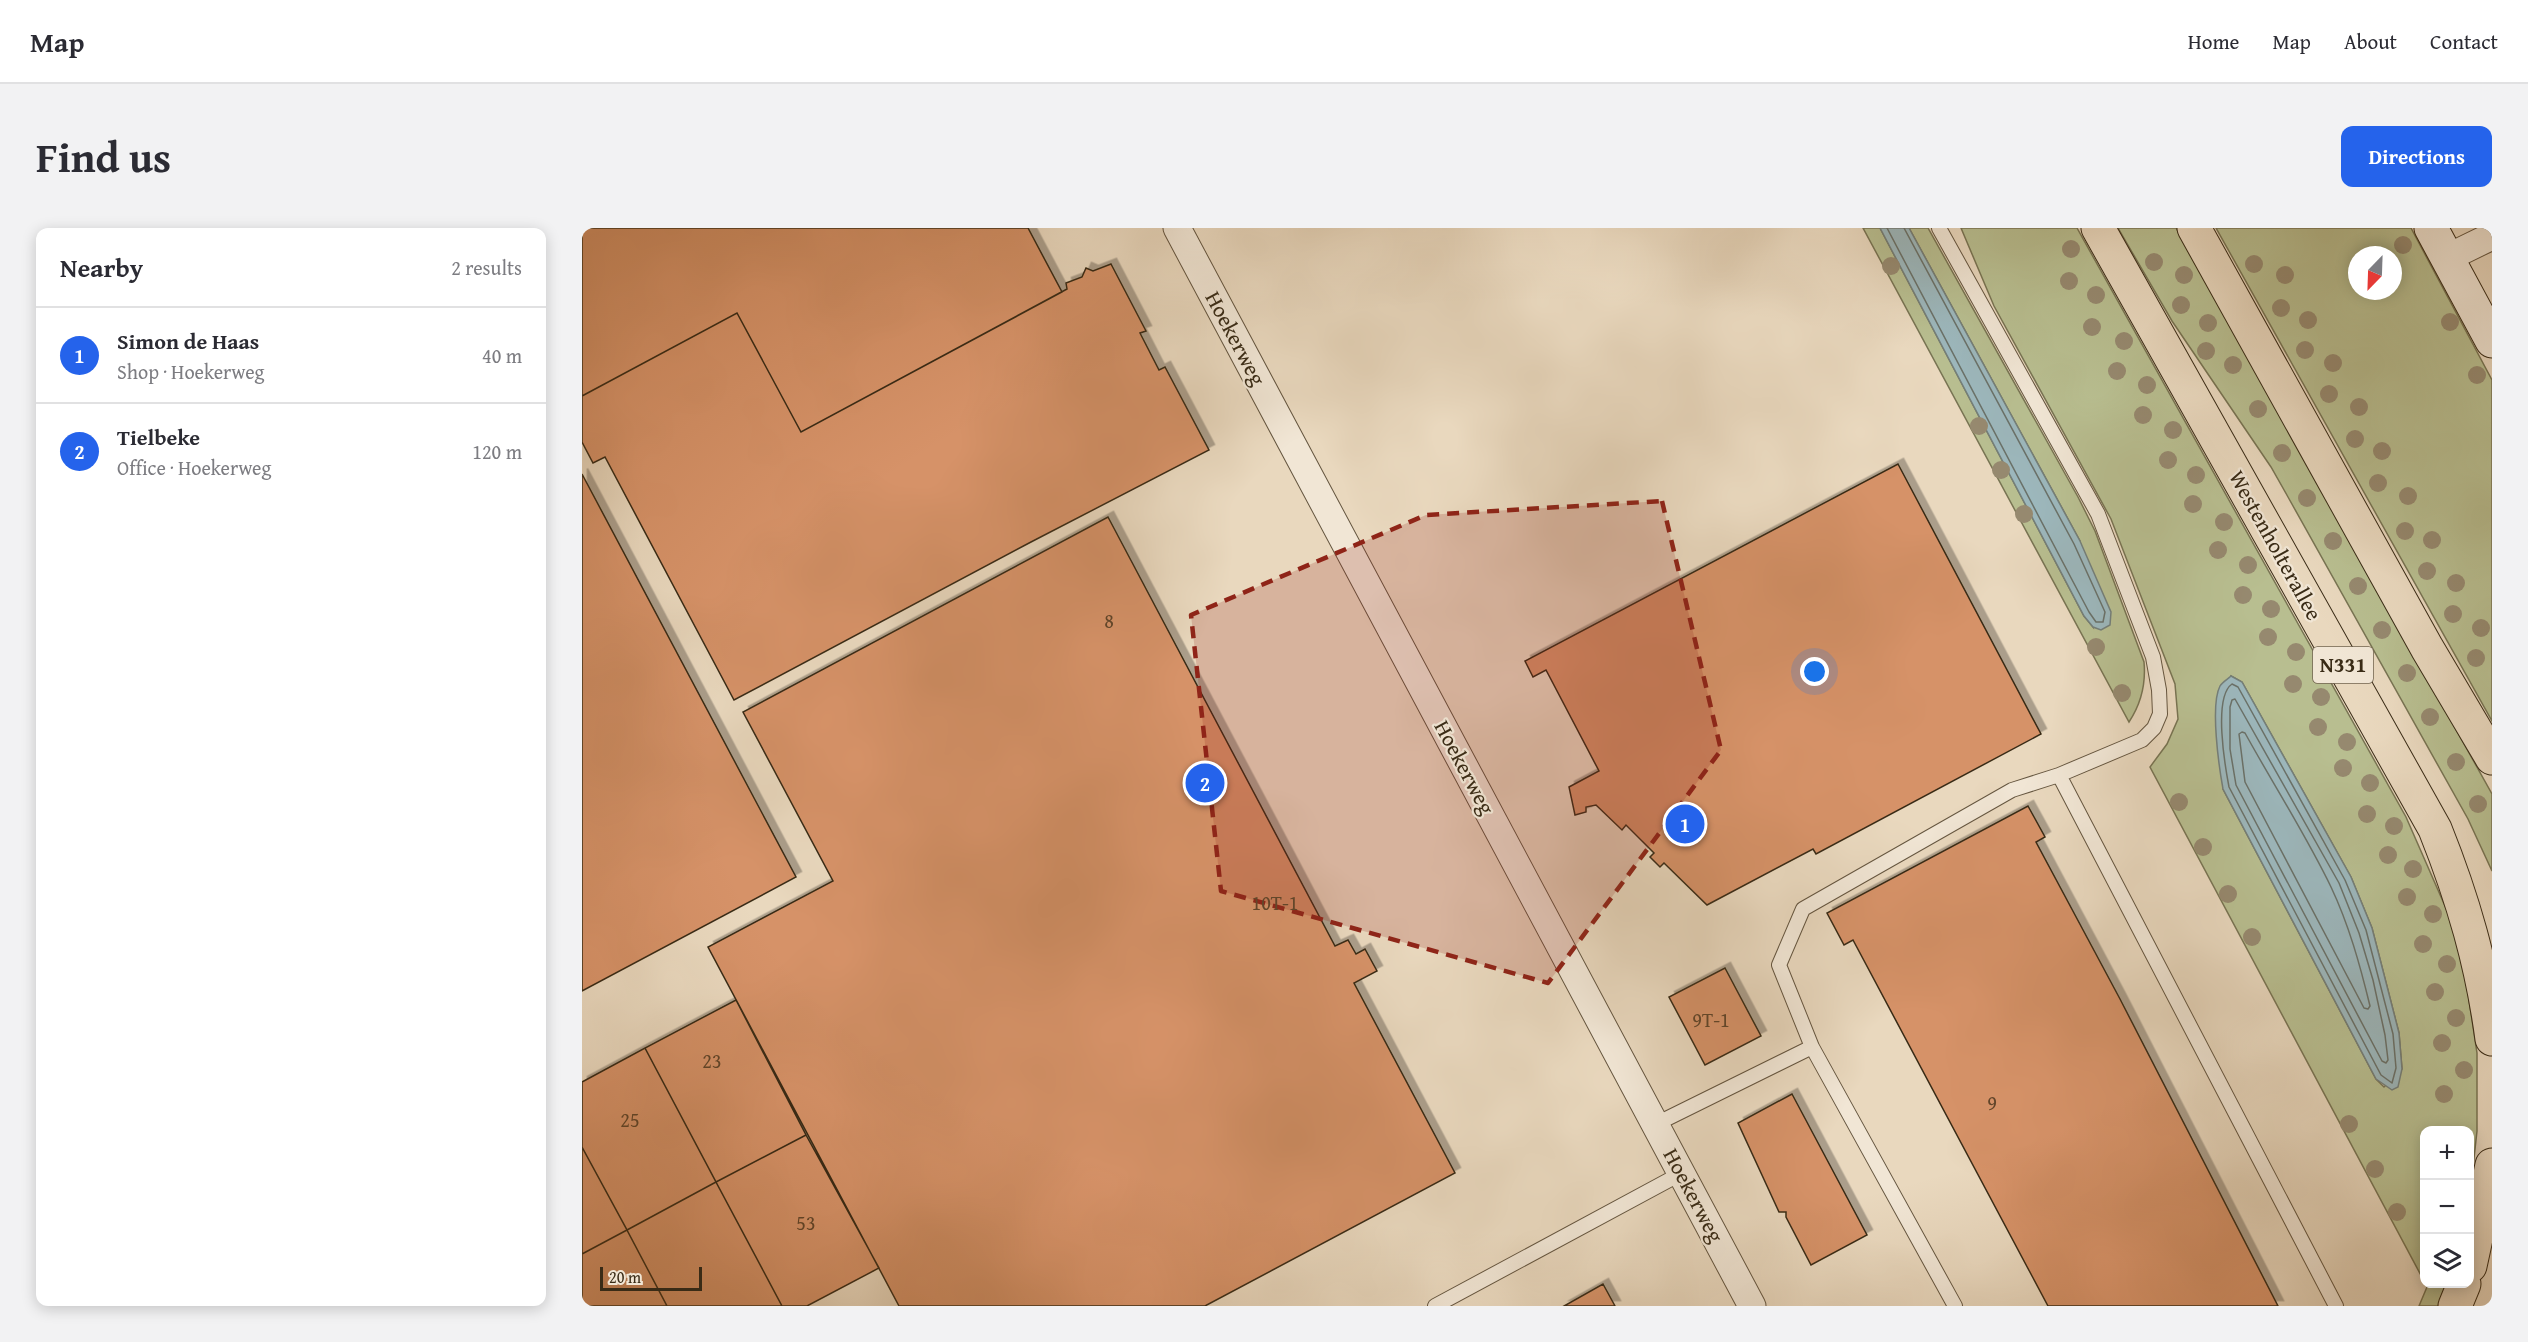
<!DOCTYPE html>
<meta charset="utf-8">
<style>
:root{--surface:#fff;--page:#f2f2f3;--text:#2b2b33;--muted:#7c7c81;--line:#e1e1e2;--accent:#2563eb}
body{margin:0;font-family:"Gentium Book Plus",serif;background:var(--page);color:var(--text)}
.controls{position:absolute;right:18px;bottom:18px;display:grid;overflow:hidden;border-radius:12px;box-shadow:0 3px 15px #0003}
.controls button{width:54px;height:54px;display:grid;place-items:center;padding:0;border:0;border-bottom:2px solid var(--line);background:var(--surface);color:var(--text);font:30px sans-serif}
.compass{position:absolute;left:1766px;top:18px;width:54px;height:54px;border-radius:50%;background:var(--surface);box-shadow:0 3px 15px #0003;rotate:203deg}
.scale{position:absolute;left:18px;bottom:15px;width:102px;box-sizing:border-box;padding-left:6px;border:3px solid #392b16;border-top:0;font-size:16px;line-height:21px;white-space:nowrap;color:#392b16;-webkit-text-stroke:4px #f1e6d5;paint-order:stroke}
.you{position:absolute;left:1233px;top:444px;width:21px;height:21px;margin:-15px;border:4px solid #fff;border-radius:50%;background:#1a73e8;box-shadow:0 0 0 9px #1a73e833}
.badge{display:grid;place-items:center;width:39px;height:39px;border-radius:50%;background:var(--accent);color:#fff;font-size:20px;font-weight:700}
.pin{position:absolute;translate:-50% -50%;border:3px solid #fff;box-shadow:0 2px 6px #0006}
.list{margin:0;padding:0;list-style:none}
h2{display:flex;justify-content:space-between;align-items:center;height:78px;margin:0;padding:0 24px;font-size:26px}
h2 small{font-size:20px;font-weight:400;color:var(--muted)}
.list li{display:grid;grid-template-columns:39px 1fr auto;gap:18px;align-items:center;box-sizing:border-box;height:96px;padding:0 24px;border-top:2px solid var(--line)}
.list b{display:block;font-size:22px;white-space:nowrap}
.list p{margin:0;font-size:20px;white-space:nowrap;color:var(--muted)}
.list em{font-size:20px;font-style:normal;color:var(--muted)}
.icon{flex:none;width:33px;height:33px;fill:none;stroke:currentColor;stroke-width:2;stroke-linecap:round;stroke-linejoin:round}
.map{position:relative;flex:none;width:1910px;height:1078px;overflow:hidden;border-radius:12px}
header{display:flex;align-items:center;gap:36px;box-sizing:border-box;height:84px;padding:0 30px;background:var(--surface);border-bottom:2px solid var(--line)}
header strong{font-size:28px}
nav{display:flex;gap:33px;margin-inline-start:auto;font-size:21px}
.intro{display:flex;align-items:center;justify-content:space-between;box-sizing:border-box;height:144px;padding:0 36px}
h1{margin:0;font-size:42px}
.button{padding:15px 27px;border-radius:12px;background:var(--accent);color:#fff;font-size:21px;font-weight:700}
main{display:flex;gap:36px;padding:0 36px}
aside{flex:1;background:var(--surface);border-radius:12px;box-shadow:0 3px 15px #0003}
.map>svg:first-child{display:block}
.green{fill:#b8be90;stroke:#787453;stroke-width:1.5;fill-rule:evenodd}
.water{fill:#9cb7bc;stroke:#747f7a;stroke-width:1.5}
.lines{fill:none;stroke-linecap:round;stroke-linejoin:round}
.shore{stroke:#6a7169;stroke-width:1.5}
.building{fill:#d69268;stroke:#392b16;stroke-width:1.5;filter:url(#shadow)}
.lane-casing{stroke:#655640;stroke-width:16}
.street-casing{stroke:#655640;stroke-width:29}
.secondary-casing{stroke:#392b16;stroke-width:35}
.primary-casing{stroke:#392b16;stroke-width:35}
.lane{stroke:#f1e6d5;stroke-width:14}
.street{stroke:#f1e6d5;stroke-width:27}
.secondary{stroke:#f1e6d5;stroke-width:33}
.primary{stroke:#e9d8be;stroke-width:33}
.tree{fill:#96896f}
.marked{fill:#8f2418;fill-opacity:0.2;stroke:#8f2418;stroke-width:4.5;stroke-dasharray:12 8;stroke-linejoin:round}
.labels{text-anchor:middle;stroke-width:4.5;stroke-linejoin:round;paint-order:stroke}
.number-label{font-size:20px;fill:#60452a}
.shield{fill:#f1e6d5;stroke:#70634f;stroke-width:1.5}
.shield-label{font-size:21px;font-weight:bold;fill:#392b16}
.street-label{font-size:22px;fill:#392b16;stroke:#f1e6d5}
</style>
<header>
<strong>Map</strong>
<nav><a>Home</a><a>Map</a><a>About</a><a>Contact</a></nav>
</header>
<div class="intro"><h1>Find us</h1><a class="button">Directions</a></div>
<main>
<aside>
<h2>Nearby<small>2 results</small></h2>
<ul class="list">
<li><span class="badge">1</span><div><b>Simon de Haas</b><p>Shop · Hoekerweg</p></div><em>40 m</em></li>
<li><span class="badge">2</span><div><b>Tielbeke</b><p>Office · Hoekerweg</p></div><em>120 m</em></li>
</ul>
</aside>
<div class="map">
<svg width="1910" height="1078" viewBox="0 0 1910 1078">
<defs>
<filter id="shadow"><feDropShadow dx="5.5" dy="-5.5" stdDeviation="0" flood-color="#0004"/></filter>
</defs>
<rect width="100%" height="100%" fill="#e9d8be"/>
<filter id="stains"><feTurbulence type="fractalNoise" baseFrequency=".00333" numOctaves="4"/><feColorMatrix values="0 0 0 0 .2 0 0 0 0 .09 0 0 0 0 .02 0 0 0 .5 -.17"/></filter>
<radialGradient id="worn" r=".72"><stop offset=".6" stop-color="#630" stop-opacity="0"/><stop offset="1" stop-color="#630" stop-opacity=".3"/></radialGradient>
<path class="green" d="M1281,0H1298L1502,388L1511,399L1498,313L1327,0H1346L1496,269L1513,303L1562,434C1564,456 1559,476 1547,494Z
M1379,0H1495L1824,589L1870,694L1883,746L1895,825V903L1888,966V902H1842V1053L1568,539L1585,516L1596,491L1593,456L1529,291L1412,78ZM1649,448L1660,454L1769,649L1790,700L1817,805L1820,841L1802,859L1794,851L1641,561Z
M1536,0H1594L1910,566V643L1886,591L1706,269L1689,239L1590,93Z
M1634,0H1829L1910,152V493ZM1775,27H1811V63H1775Z
M1844,1056H1864L1856,1078H1837L1845,1059Z"/>
<path class="water" d="M1298,0H1327L1498,313L1529,384L1528,397L1519,402L1511,399L1502,388Z
M1649,448L1660,454L1769,649L1790,700L1817,805L1820,841L1816,859L1810,862L1794,851L1641,561C1637,539 1628,477 1638,458C1640,454 1646,451 1649,448Z"/>
<g class="lines">
<path class="shore" d="M1305,0L1507,384L1514,394H1521L1523,384L1492,316L1322,0
M1650,456L1656,459L1763,652L1784,702L1811,806L1814,840L1810,855L1799,847L1647,559C1643,538 1631,469 1650,456Z
M1653,471L1757,655L1777,705L1791,752L1803,807L1806,832L1804,835L1800,833L1654,557L1648,521V479L1650,472Z
M1660,504L1663,505C1691,556 1724,607 1749,659C1767,697 1778,737 1788,778L1786,781L1782,780L1663,554L1657,506Z"/>
</g>
<path class="building" d="M0,0H446L480,64L219,204L155,85L0,168Z
M529,36L564,103L558,105L577,142L583,139L627,222L449,314L152,472L23,229L11,235L0,214V168L155,85L219,204L485,61L484,55L500,49L504,40L511,43Z
M1316,236L1459,506L1234,626L1231,621L1125,677L1082,635L1078,639L1068,629L1072,625L1044,597L1040,602L1014,577L1004,579V584L993,587L987,559L1017,543L964,442L951,449L943,433Z
M0,246L214,649L0,763Z
M526,289L753,718L766,712L774,726L783,721L795,743L772,755L873,945L623,1078H317L126,719L251,653L161,484Z
M1446,578L1463,609L1454,614L1538,771L1696,1078H1466L1271,712L1262,717L1245,685Z
M1143,740L1179,808L1123,837L1087,769Z
M154,772L224,907L134,954L63,820Z
M63,820L134,954L45,1002L0,919V854Z
M1210,866L1285,1007L1229,1037L1204,989V984H1197L1156,895Z
M224,907L297,1040L225,1078H200L134,954Z
M0,919L45,1002L0,1026Z
M134,954L200,1078H85L45,1002Z
M45,1002L85,1078H0V1026Z
M1021,1056L1033,1078H982Z"/>
<g class="lines">
<g class="lane-casing">
<path id="lane" d="M1477,547L1754,1078
M1230,819L1373,1078
M1074,896L1230,819L1197,737L1221,681L1430,562L1477,547L1560,512L1572,500L1578,486L1577,462L1571,429L1516,286L1357,0
M853,1078L1100,945"/>
</g>
<g class="street-casing">
<path id="street" d="M595,0L1170,1078
M1865,30L1910,8"/>
</g>
<g class="secondary-casing">
<path id="secondary" d="M1849,0L1910,113"/>
</g>
<g class="primary-casing">
<path id="primary" d="M1516,0L1853,601C1881,671 1900,736 1910,811
M1612,0L1845,420L1910,530
M1888,1038L1910,937
M1873,1078L1882,1056"/>
</g>
<use href="#lane" class="lane"/>
<use href="#street" class="street"/>
<use href="#secondary" class="secondary"/>
<use href="#primary" class="primary"/>
</g>
<g class="tree">
<circle cx="1821" cy="17" r="9"/>
<circle cx="1489" cy="21" r="9"/>
<circle cx="1572" cy="34" r="9"/>
<circle cx="1672" cy="36" r="9"/>
<circle cx="1309" cy="38" r="9"/>
<circle cx="1602" cy="47" r="9"/>
<circle cx="1703" cy="47" r="9"/>
<circle cx="1487" cy="53" r="9"/>
<circle cx="1514" cy="67" r="9"/>
<circle cx="1599" cy="77" r="9"/>
<circle cx="1699" cy="80" r="9"/>
<circle cx="1726" cy="92" r="9"/>
<circle cx="1868" cy="94" r="9"/>
<circle cx="1626" cy="95" r="9"/>
<circle cx="1510" cy="99" r="9"/>
<circle cx="1542" cy="113" r="9"/>
<circle cx="1723" cy="122" r="9"/>
<circle cx="1624" cy="123" r="9"/>
<circle cx="1751" cy="135" r="9"/>
<circle cx="1651" cy="137" r="9"/>
<circle cx="1535" cy="143" r="9"/>
<circle cx="1895" cy="147" r="9"/>
<circle cx="1565" cy="157" r="9"/>
<circle cx="1747" cy="166" r="9"/>
<circle cx="1777" cy="179" r="9"/>
<circle cx="1676" cy="181" r="9"/>
<circle cx="1561" cy="187" r="9"/>
<circle cx="1397" cy="198" r="9"/>
<circle cx="1591" cy="202" r="9"/>
<circle cx="1773" cy="211" r="9"/>
<circle cx="1800" cy="223" r="9"/>
<circle cx="1700" cy="225" r="9"/>
<circle cx="1586" cy="232" r="9"/>
<circle cx="1419" cy="242" r="9"/>
<circle cx="1614" cy="247" r="9"/>
<circle cx="1796" cy="255" r="9"/>
<circle cx="1826" cy="268" r="9"/>
<circle cx="1725" cy="270" r="9"/>
<circle cx="1611" cy="276" r="9"/>
<circle cx="1442" cy="286" r="9"/>
<circle cx="1642" cy="294" r="9"/>
<circle cx="1823" cy="303" r="9"/>
<circle cx="1850" cy="312" r="9"/>
<circle cx="1751" cy="313" r="9"/>
<circle cx="1636" cy="322" r="9"/>
<circle cx="1666" cy="337" r="9"/>
<circle cx="1845" cy="343" r="9"/>
<circle cx="1874" cy="355" r="9"/>
<circle cx="1776" cy="358" r="9"/>
<circle cx="1661" cy="367" r="9"/>
<circle cx="1689" cy="381" r="9"/>
<circle cx="1871" cy="386" r="9"/>
<circle cx="1899" cy="400" r="9"/>
<circle cx="1800" cy="402" r="9"/>
<circle cx="1686" cy="409" r="9"/>
<circle cx="1514" cy="419" r="9"/>
<circle cx="1714" cy="424" r="9"/>
<circle cx="1894" cy="430" r="9"/>
<circle cx="1825" cy="445" r="9"/>
<circle cx="1711" cy="456" r="9"/>
<circle cx="1540" cy="465" r="9"/>
<circle cx="1739" cy="469" r="9"/>
<circle cx="1848" cy="489" r="9"/>
<circle cx="1736" cy="499" r="9"/>
<circle cx="1765" cy="514" r="9"/>
<circle cx="1874" cy="534" r="9"/>
<circle cx="1761" cy="540" r="9"/>
<circle cx="1788" cy="555" r="9"/>
<circle cx="1597" cy="574" r="9"/>
<circle cx="1896" cy="576" r="9"/>
<circle cx="1785" cy="586" r="9"/>
<circle cx="1812" cy="598" r="9"/>
<circle cx="1621" cy="619" r="9"/>
<circle cx="1806" cy="627" r="9"/>
<circle cx="1831" cy="641" r="9"/>
<circle cx="1646" cy="666" r="9"/>
<circle cx="1825" cy="669" r="9"/>
<circle cx="1851" cy="686" r="9"/>
<circle cx="1670" cy="709" r="9"/>
<circle cx="1841" cy="716" r="9"/>
<circle cx="1865" cy="736" r="9"/>
<circle cx="1853" cy="764" r="9"/>
<circle cx="1874" cy="790" r="9"/>
<circle cx="1860" cy="815" r="9"/>
<circle cx="1882" cy="842" r="9"/>
<circle cx="1862" cy="866" r="9"/>
<circle cx="1767" cy="896" r="9"/>
<circle cx="1793" cy="941" r="9"/>
<circle cx="1815" cy="984" r="9"/>
</g>
<path class="marked" d="M1080,273L1139,522L966,755L639,663L609,387L844,287Z"/>
<g class="labels">
<g class="number-label">
<text x="527" y="400">8</text>
<text x="693" y="682">10T-1</text>
<text x="1129" y="799">9T-1</text>
<text x="130" y="840">23</text>
<text x="1410" y="882">9</text>
<text x="48" y="899">25</text>
<text x="224" y="1002">53</text>
</g>
<rect class="shield" x="1731" y="419" width="60" height="36" rx="4.5"/>
<g class="shield-label">
<text x="1761" y="444">N331</text>
</g>
<g class="street-label">
<text transform="translate(654 110) rotate(62)" y="8">Hoekerweg</text>
<text transform="translate(1694 317) rotate(61)" y="8">Westenholterallee</text>
<text transform="translate(883 539) rotate(62)" y="8">Hoekerweg</text>
<text transform="translate(1112 967) rotate(62)" y="8">Hoekerweg</text>
</g>
</g>
<rect width="100%" height="100%" filter="url(#stains)"/>
<rect width="100%" height="100%" fill="url(#worn)"/>
</svg>
<div class="controls">
<button>+</button>
<button>−</button>
<button><svg class="icon" aria-label="layers" viewBox="0 0 24 24"><path d="M12 4l9 5-9 5-9-5zM3 14l9 5 9-5"/></svg></button>
</div>
<svg class="compass" viewBox="-18 -18 36 36"><path d="M0-13l5 13h-10z" fill="#e53935"/><path d="M0 13l5-13h-10z" fill="#7c7c81"/></svg>
<div class="scale">20 m</div>
<div class="you"></div>
<div class="pin badge" style="left:1103px;top:596px">1</div>
<div class="pin badge" style="left:623px;top:555px">2</div>
</div>
</main>
